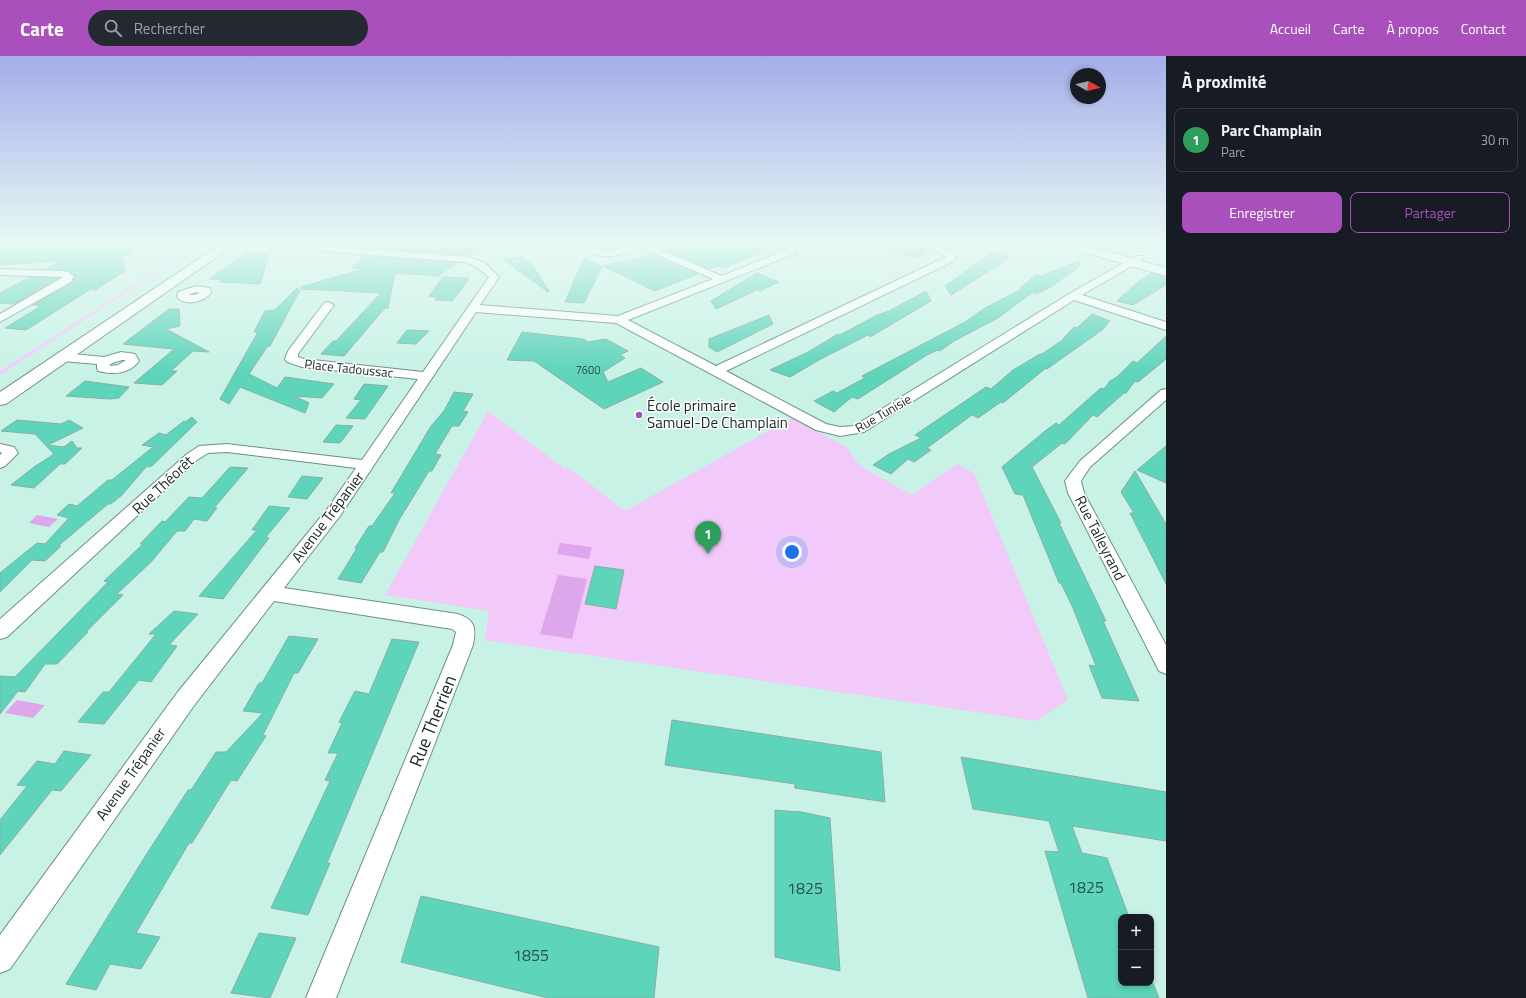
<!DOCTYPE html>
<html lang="fr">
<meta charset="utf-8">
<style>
:root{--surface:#171b24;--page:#242831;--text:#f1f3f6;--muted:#9ea1a6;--line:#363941;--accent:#a950bc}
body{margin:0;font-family:"Titillium Web",sans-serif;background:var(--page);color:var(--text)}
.controls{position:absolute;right:12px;bottom:12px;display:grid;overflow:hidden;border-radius:8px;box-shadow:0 2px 6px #0003}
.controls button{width:36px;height:36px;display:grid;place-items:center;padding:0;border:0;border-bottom:1px solid var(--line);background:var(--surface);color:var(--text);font:20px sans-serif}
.compass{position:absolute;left:1070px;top:12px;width:36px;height:36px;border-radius:50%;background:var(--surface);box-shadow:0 2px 6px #0003;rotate:98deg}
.you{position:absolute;left:792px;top:496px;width:14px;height:14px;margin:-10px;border:3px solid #fff;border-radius:50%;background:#1a73e8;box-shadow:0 0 0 6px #1a73e833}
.badge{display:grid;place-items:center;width:26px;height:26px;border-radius:50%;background:var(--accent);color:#fff;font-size:13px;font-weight:700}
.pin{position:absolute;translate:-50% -33px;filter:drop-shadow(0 1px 2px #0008)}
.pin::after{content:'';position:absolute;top:21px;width:14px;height:12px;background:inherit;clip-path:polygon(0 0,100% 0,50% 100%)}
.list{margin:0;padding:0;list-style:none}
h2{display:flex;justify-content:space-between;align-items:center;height:52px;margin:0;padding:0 16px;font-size:17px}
h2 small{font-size:13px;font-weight:400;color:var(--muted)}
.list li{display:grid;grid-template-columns:26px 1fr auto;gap:12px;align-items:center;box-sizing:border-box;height:64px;margin:0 8px 8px;padding:0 8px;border:1px solid var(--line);border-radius:8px}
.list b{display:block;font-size:15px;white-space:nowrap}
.list p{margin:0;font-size:13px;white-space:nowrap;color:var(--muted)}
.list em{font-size:13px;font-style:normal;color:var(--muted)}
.actions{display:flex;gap:8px;padding:12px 16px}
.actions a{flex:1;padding:9px 0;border:1px solid var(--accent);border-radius:8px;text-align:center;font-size:14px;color:var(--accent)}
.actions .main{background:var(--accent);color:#fff}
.icon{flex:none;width:22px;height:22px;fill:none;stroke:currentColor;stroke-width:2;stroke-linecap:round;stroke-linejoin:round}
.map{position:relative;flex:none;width:1166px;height:942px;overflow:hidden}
header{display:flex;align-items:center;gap:24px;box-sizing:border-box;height:56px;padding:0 20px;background:var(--accent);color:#fff}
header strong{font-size:19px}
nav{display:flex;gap:22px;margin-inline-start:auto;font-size:14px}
.search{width:280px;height:36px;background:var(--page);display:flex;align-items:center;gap:10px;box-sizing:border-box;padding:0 14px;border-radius:22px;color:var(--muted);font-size:15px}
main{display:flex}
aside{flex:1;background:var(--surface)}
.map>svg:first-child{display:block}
.green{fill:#f2cafa}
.water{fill:#dea6eb}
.building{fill:#5ed4bb;stroke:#88aea4}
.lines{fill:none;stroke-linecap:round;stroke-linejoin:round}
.street-casing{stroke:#6a9086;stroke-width:2}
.secondary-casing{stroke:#6a9086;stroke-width:2}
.street{fill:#fff;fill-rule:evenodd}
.secondary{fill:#fff;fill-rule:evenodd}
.poi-dot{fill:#a950bc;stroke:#fff;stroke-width:1.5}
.labels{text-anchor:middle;stroke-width:3;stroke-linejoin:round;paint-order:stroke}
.far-number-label{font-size:11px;fill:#2a5249}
.far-street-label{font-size:13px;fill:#182723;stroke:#fff}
.poi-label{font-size:15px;fill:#182723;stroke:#fff;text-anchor:start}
.street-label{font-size:15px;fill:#182723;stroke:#fff}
.near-number-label{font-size:16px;fill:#2a5249}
.near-street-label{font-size:18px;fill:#182723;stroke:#fff}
</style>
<header>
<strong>Carte</strong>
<div class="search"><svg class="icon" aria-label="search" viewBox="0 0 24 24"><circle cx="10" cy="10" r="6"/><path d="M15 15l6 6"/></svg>Rechercher</div>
<nav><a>Accueil</a><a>Carte</a><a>À propos</a><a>Contact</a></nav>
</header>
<main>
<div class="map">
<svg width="1166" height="942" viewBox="0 0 1166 942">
<rect width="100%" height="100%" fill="#c9f2e7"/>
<path class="green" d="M202,187L196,192L0,319V315L183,197Z
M488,355L565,413L568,411L625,455L792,362L847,391L860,410L912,439L957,408L974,417L1068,644L1036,665L485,584L489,555L385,539Z"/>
<path class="water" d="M37,459L58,463L49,471L29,467Z
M560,487L592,491L589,503L557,498Z
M558,519L587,523L572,583L540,578Z
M17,644L44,649H45L33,662L5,657Z"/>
<path class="building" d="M6,186H147L123,201L125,215L95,234L91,233L26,274L5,272L41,250L33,249L72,227L75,220L66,214L46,213L62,205L0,209V191Z
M380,186H436L470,187L469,188L483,189L468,199L373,192Z
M667,186H744L768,193L724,212L719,210L710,213L665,194L677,191Z
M875,186H909L911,189L929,195L916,202L875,187Z
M247,196L269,198L260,228L219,226L222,224L209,223Z
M993,196L1008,201L995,213H992L951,239L945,230Z
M652,198L698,218L655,235L603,210L624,205L625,206Z
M364,200L457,207L438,220L395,217L388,252H385L344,300L321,298L333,285H336L381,237L301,233V231L363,213L351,212Z
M521,201L530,206L549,235L548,236L504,204Z
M584,202L602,211L584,247L565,246Z
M1079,205L1081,209L1051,231L1037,238L1033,236L998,262L954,285L940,295L938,294L927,299L858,343L852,341L834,356L814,345L833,335L837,337L865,322L862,320L965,266L985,252L1022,233L1020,232L1036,219L1041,220Z
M757,217L779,226L760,235L757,234L716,253L711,245Z
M1152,217L1166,222V229L1133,249L1117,245L1139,225Z
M30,221L58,222L14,248L0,247V237Z
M443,221L469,222L462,233L452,245L435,244L437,241L429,240Z
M297,232L300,234L270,290L267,291L249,318L277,332L285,321L334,328L322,342L295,340L309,347L305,357L240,331L229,348L220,343L258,276H254L265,255L275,254Z
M926,235L931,245L870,281L868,279L819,304L790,321L770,314L808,296L838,278L840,279L877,259L889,255Z
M169,253H179L180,270L166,273L209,296L193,295L171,315H177L162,329L134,327L174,293L123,288Z
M1092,258L1110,265L1102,274L1047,313L1046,312L1003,347L1001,346L978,362L972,359L927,392L931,394L914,406L908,403L891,418L873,409L889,398L921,382L915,379L986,331L991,333L1013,314L1040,298H1042L1061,285L1074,271L1077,272Z
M769,259L773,268L717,296L709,291V283Z
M407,274L429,275L416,288L397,287Z
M522,276L583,283L588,286L606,283L628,295L620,299L625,302L603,316L608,326L641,312L663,326L604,353L534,305L507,304Z
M1166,280V303L1138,326L1135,325L1126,337H1124L1097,361L1093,359L1065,388L1062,387L1032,411L1061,467H1059L1106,565H1103L1139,645L1102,642L1089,609L1096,610L1073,552L1061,527H1059L1023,439L1015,438L1002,411L1045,375L1056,367L1059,369L1101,332L1104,333L1110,325L1117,321L1133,305L1137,307Z
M85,325L129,331L119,342L110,343L66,340Z
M364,328L388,330L365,363L346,362L361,344L354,343Z
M454,336L473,338L463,355L468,356L459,370H452L435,398L441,399L432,415H429L399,464L383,496H380L361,527L338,523L357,492H355L369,470H372L395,437H391L431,370L444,355Z
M192,361L197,366L152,410L146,411L122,439L111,448H108L58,490H61L45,505L32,504L0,536V517L37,487L45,488L69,462L57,459L69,448L77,450L108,424H112L153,391L142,389L159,377L166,379L184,365L185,366Z
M17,364L61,368L69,364L83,372L48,389L64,391L72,385L77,392H82L65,408H60L34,432L11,429L34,411L54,398L35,378L1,375Z
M336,369L353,370L340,387L323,386Z
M1166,390V427L1137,414Z
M230,411L248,412L214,452H217L207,465L194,463L185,475H177L151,506L117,538L123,539L86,576H88L57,608H45L25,636L18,635L0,658V620L15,621L108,526L104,525L143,488H140L162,465L165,466L189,441L202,442Z
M1135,415L1166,468V528L1130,457H1134L1121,436Z
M302,420L323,422L307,443L288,441Z
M269,450L290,452L266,481L269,482L223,543L199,540L257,474H252Z
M595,510L624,514L616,553L585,548Z
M174,555L198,558L169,589L177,590L151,626L139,624L104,668L78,666L103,636H109L156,578H149Z
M289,580L318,583L298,617H294L263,679L266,680L237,725L231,724L192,787H189L136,877L160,881L141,913L110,908L96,934L66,928L146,799L188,734H191L216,696H226L263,657L243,655L259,627H262Z
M392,583L419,586L327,807H330L308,859L271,852L330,725L325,724L338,697H328L342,667L339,666L355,635L369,638Z
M672,664L881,696L885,746L795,732V728L665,709Z
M64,695L91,699L61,735L52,734L0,799V764L27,730L17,729L37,705L55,708Z
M961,701L1166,736V785L1072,770L1082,797L1107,802L1129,861H1121V927H1153L1159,942H1088L1045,795L1059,796L1049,765L973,753Z
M775,754L797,756V755L830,762L840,915L775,901Z
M421,840L659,891L654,942H548L401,906Z
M259,877L296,882L270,942L231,937Z"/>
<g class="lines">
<g class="street-casing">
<path id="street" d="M237,186H273L469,201L485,207L499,221L480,249L618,260L713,223L641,192L613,200H601L592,197L589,191L591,189L604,186H617L616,188L599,193L613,194L633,189L631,186H642L722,220L786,194L772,188L771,186H783L794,190L796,196L794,198L628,264L716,310L946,201L940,197L911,188L910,186C924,186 946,188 956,200L954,205L726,315L826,368L840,371L854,370L1069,238L1136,200H1144L1145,202L1082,239L1166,266V274L1074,244L864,376L840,380L816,374L616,267L476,256L340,460L284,532L458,558C476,564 476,573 473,589L336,942H306L453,589L456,576L452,573L274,545L193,651L10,913L0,917V879L177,637L328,452L356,412L227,396L208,397L197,404L7,581L0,583V563L187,398L199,390L227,388L362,404L418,323L302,311L287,306L285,303L288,295L324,247L328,246L334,249L298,298V301L304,303L423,316L489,221L477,211L465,206L241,189L238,188Z
M0,213L66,215L74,220L71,226L0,266V258L63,221L0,219Z
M196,230L210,232L211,237C204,246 185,251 177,241L178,236ZM196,236L200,237L194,239H188Z
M121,296L135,298L139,305C130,318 112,319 98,315L97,312V308L62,305L58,304L56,301L58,298L62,297L104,301ZM122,304H126L118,309L109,310L112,307Z
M1166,333V344L1090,411L1081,425L1084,437L1166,589V618L1159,615L1068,437L1065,425L1080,405L1161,334Z
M0,388L14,391L18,397L5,410L0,412V399L2,397L0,396Z"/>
</g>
<g class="secondary-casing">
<path id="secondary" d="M224,186H238L6,348L0,349V336Z
M1057,186H1075L1166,212V220L1059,189Z"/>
</g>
<use href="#street" class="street"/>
<use href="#secondary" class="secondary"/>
</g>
<linearGradient id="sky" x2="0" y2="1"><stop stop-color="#a4aee9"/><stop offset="0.59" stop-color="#e7f9f4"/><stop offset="1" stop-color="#e7f9f4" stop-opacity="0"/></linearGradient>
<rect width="1166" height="317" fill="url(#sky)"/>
<circle class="poi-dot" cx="639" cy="359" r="4"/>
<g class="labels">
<g class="far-number-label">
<text x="588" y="318">7600</text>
</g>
<g class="far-street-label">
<text transform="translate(349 312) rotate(6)" y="5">Place Tadoussac</text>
<text transform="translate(883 357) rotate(-30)" y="5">Rue Tunisie</text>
</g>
<g class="poi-label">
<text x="647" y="355">École primaire<tspan x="647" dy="17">Samuel-De Champlain</tspan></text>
</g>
<g class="street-label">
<text transform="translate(163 429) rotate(-43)" y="5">Rue Théorêt</text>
<text transform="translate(328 461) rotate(-53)" y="5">Avenue Trépanier</text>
<text transform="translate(1100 482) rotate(63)" y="5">Rue Talleyrand</text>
<text transform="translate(131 718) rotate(-55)" y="5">Avenue Trépanier</text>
</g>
<g class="near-number-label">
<text x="1086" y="837">1825</text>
<text x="805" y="838">1825</text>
<text x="531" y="905">1855</text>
</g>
<g class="near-street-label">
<text transform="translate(433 665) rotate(-68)" y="6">Rue Therrien</text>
</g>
</g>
</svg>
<div class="controls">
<button>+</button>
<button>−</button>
</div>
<svg class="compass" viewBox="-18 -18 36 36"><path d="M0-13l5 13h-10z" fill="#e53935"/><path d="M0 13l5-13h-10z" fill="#9ea1a6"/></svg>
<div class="you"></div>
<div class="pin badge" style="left:708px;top:498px;background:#2e9e5b">1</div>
</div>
<aside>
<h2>À proximité<small></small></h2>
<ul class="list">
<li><span class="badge" style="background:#2e9e5b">1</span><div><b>Parc Champlain</b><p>Parc</p></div><em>30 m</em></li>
</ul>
<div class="actions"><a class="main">Enregistrer</a><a>Partager</a></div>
</aside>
</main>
